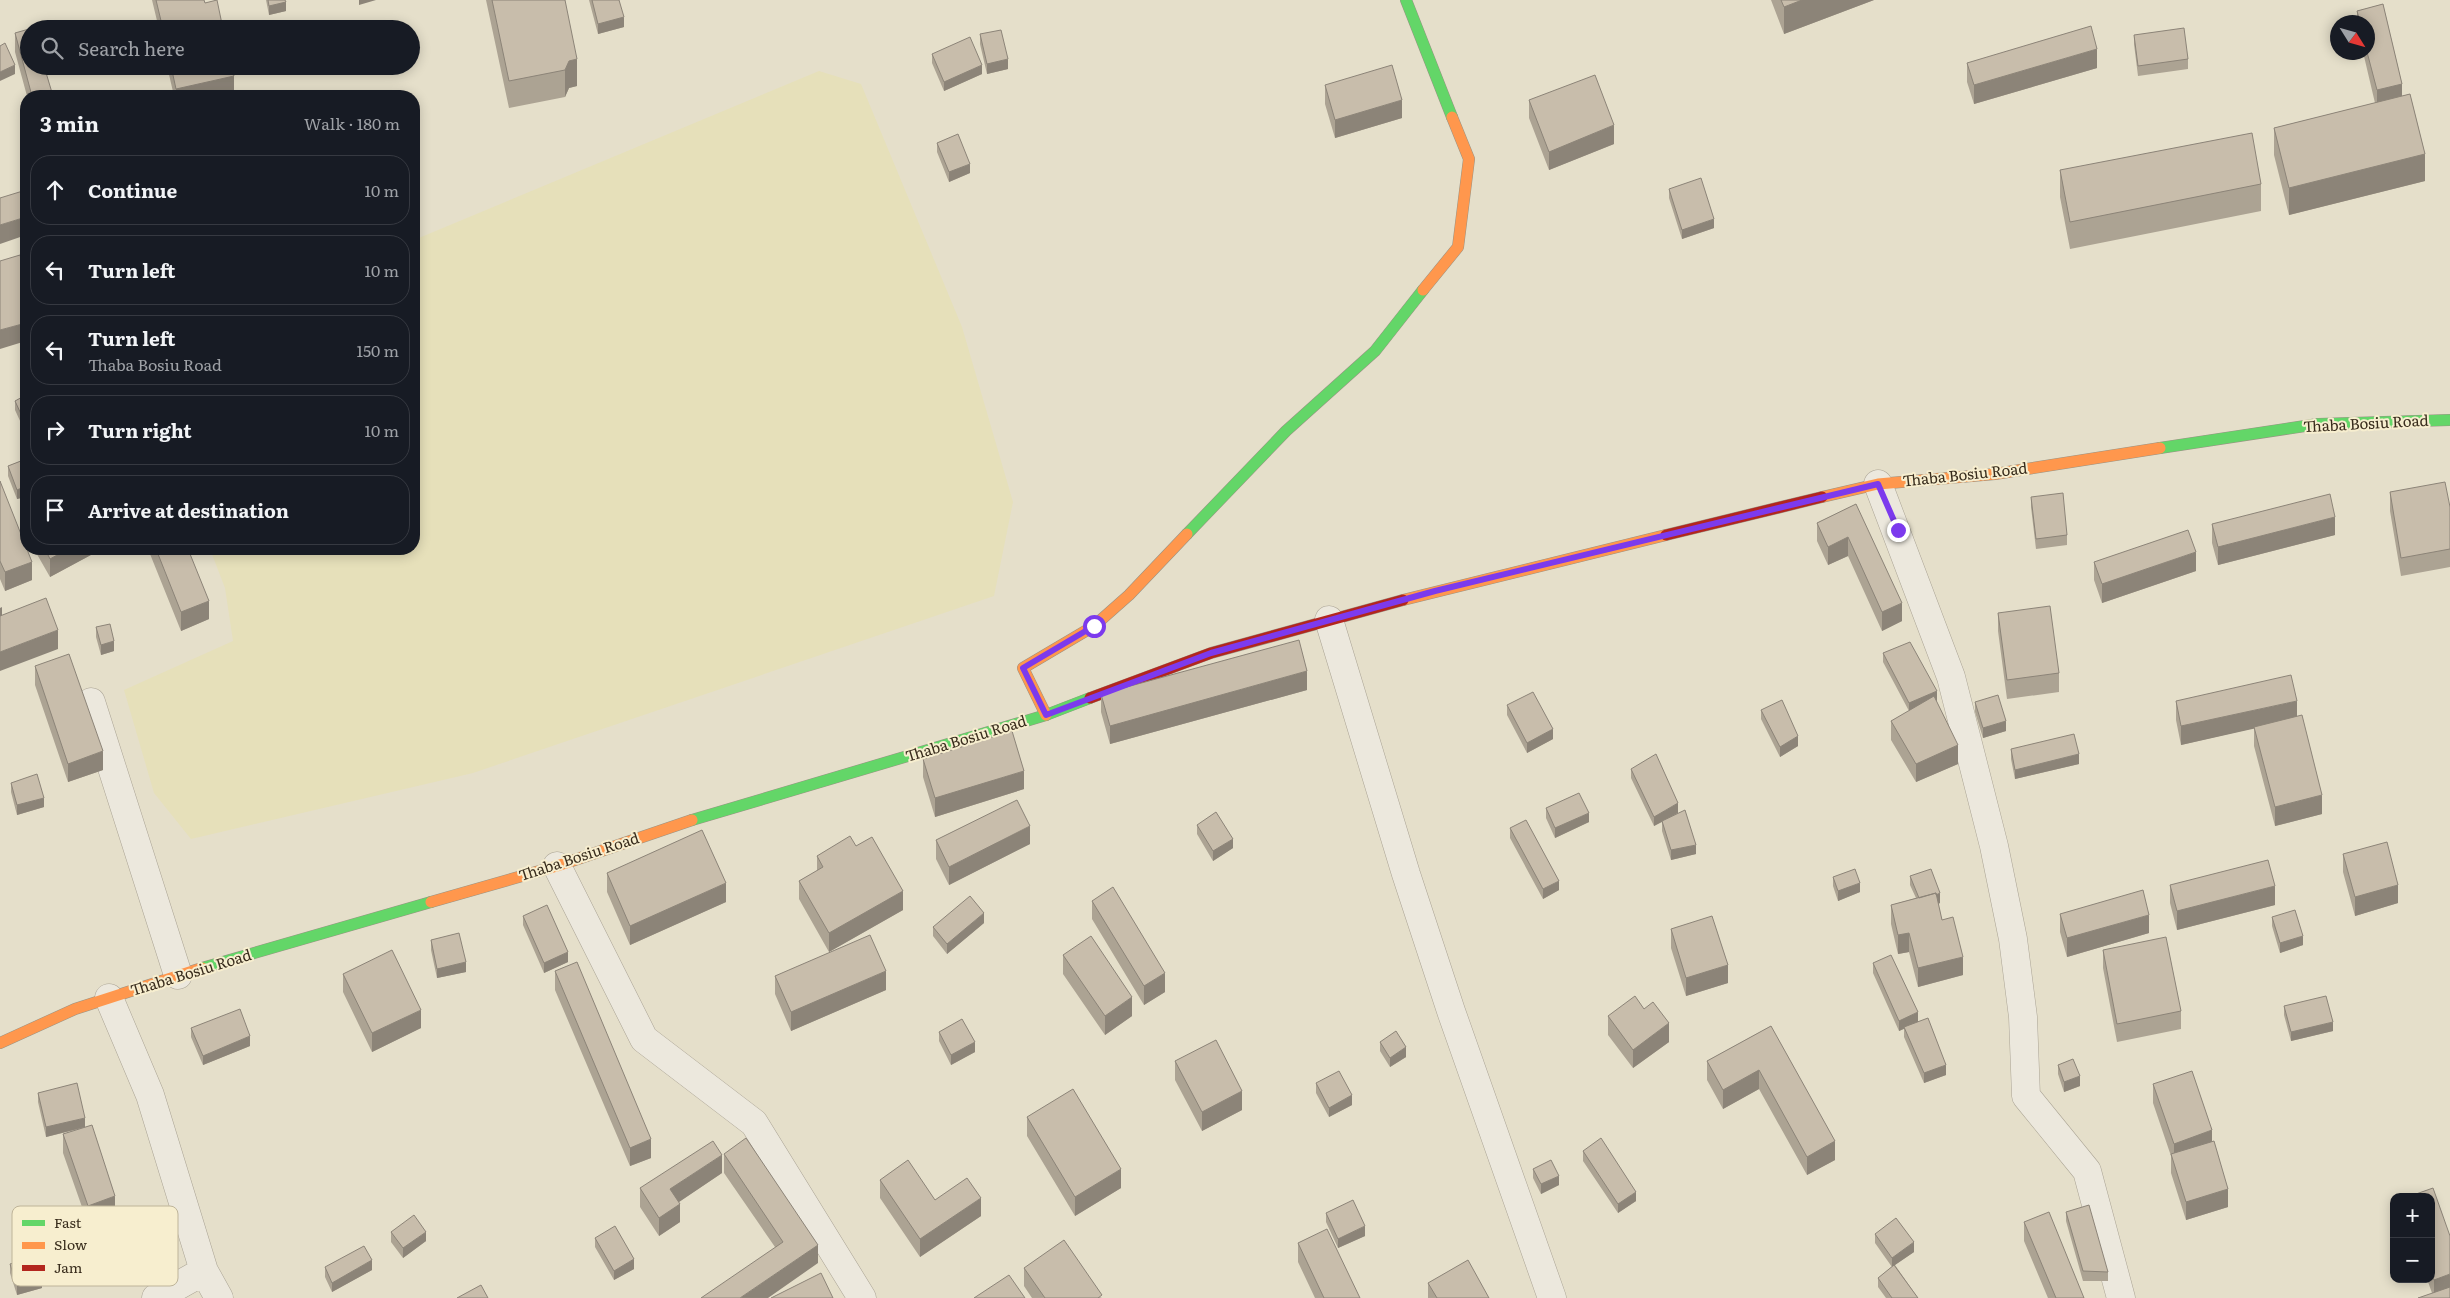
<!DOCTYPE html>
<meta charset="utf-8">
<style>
:root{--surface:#171b24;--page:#242831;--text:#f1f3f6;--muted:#9ea1a6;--line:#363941}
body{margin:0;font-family:Literata,serif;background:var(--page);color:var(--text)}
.controls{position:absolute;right:15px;bottom:15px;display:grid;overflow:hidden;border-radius:10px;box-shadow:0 2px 12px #0003}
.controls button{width:45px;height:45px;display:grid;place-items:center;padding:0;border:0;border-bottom:1px solid var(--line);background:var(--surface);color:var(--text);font:25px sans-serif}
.compass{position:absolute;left:2330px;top:15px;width:45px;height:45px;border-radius:50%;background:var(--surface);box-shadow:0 2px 12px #0003;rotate:127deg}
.stop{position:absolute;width:15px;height:15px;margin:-11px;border:4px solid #7c3aed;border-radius:50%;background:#fff}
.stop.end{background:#7c3aed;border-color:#fff;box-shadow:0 1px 5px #0008}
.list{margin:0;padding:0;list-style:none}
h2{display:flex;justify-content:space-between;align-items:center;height:65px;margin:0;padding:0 20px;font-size:21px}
h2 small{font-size:16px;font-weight:400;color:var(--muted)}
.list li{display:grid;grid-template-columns:32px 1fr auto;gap:15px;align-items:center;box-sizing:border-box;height:70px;margin:0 10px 10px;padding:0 10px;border:1px solid var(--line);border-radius:20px}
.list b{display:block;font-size:19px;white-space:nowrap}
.list p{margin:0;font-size:16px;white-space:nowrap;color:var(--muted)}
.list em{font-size:16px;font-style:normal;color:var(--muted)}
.icon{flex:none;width:28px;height:28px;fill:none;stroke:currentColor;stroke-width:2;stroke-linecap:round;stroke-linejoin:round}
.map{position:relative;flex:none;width:2450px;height:1298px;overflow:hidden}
.search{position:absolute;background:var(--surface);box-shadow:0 2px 12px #0003;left:20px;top:20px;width:400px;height:55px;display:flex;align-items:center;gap:12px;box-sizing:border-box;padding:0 18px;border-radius:28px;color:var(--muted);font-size:19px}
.panel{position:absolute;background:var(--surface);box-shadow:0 2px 12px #0003;left:20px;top:90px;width:400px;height:465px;border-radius:20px}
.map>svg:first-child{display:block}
.farmland{fill:#e6e0ba}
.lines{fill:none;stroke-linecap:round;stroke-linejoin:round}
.street-casing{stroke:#aaa394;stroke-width:29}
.fast-casing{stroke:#999384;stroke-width:12}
.slow-casing{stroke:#999384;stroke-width:12}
.jam-casing{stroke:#999384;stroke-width:12}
.street{stroke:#ece8dd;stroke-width:28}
.fast{stroke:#63d668;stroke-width:11}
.slow{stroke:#ff974d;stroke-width:11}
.jam{stroke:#b3261e;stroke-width:11}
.wall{fill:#aca393}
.shaded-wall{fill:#8c8478}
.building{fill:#c8bdab;stroke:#8c8478}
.route{stroke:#7c3aed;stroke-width:6}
.labels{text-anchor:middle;stroke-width:4;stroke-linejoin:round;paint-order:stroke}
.street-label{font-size:15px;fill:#382c1c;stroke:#f7eecf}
.key{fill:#f7eecf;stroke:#beb499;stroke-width:1}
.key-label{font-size:14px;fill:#382c1c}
</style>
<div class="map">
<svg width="2450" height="1298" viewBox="0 0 2450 1298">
<rect width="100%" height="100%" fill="#e5dfca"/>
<path class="farmland" d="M819,71L861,84L962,327L1013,502L994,596L473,773L191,839L154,793L124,690L233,641L225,588L210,549H414V240Z"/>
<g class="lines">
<g class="street-casing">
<path id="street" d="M1878,484L1951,677L1994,846L2013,939L2023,1017L2026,1096L2087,1171L2121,1298
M1329,620L1406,874L1451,1011L1552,1298
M91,702L178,975
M557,866L644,1039L754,1123L862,1298
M109,998L150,1095L204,1271L219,1298
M156,1298L204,1271"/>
</g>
<g class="fast-casing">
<path id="fast" d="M1406,0L1452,117
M2160,448L2318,424L2450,420
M1187,534L1286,431L1375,351L1423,290
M692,820L1046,715L1090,698
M202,968L431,902"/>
</g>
<g class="slow-casing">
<path id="slow" d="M1423,290L1458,247L1469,159L1452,117
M1822,497L1878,484L1995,474L2160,448
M1403,600L1666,535
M1046,715L1023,668L1094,626L1129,595L1187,534
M431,902L557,866L692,820
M0,1043L75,1009L202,968"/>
</g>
<g class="jam-casing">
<path id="jam" d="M1666,535L1822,497
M1090,698L1211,653L1403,600"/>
</g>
<use href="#street" class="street"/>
<use href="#fast" class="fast"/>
<use href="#slow" class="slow"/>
<use href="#jam" class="jam"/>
</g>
<path class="wall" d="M152,0H204L205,3L223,29H159Z
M266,0H285L286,11L269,15Z
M486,0H565L577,86L569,88L565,97L509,108Z
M589,0H619L624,27L598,34Z
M1771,0H1874L1784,34Z
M2383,4L2402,84V96L2410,94L2425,154V181L2289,215L2274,155V128L2375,103L2363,52H2368V22H2357V11Z
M15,33L53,96H27L15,52Z
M980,34L1008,69L987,74L980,44Z
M2134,35L2188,59V69L2138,76L2134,44Z
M932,54L982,74L944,91L932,63Z
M1967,63L2097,68L1974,104L1967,82Z
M167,66H231L234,94L226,96H174Z
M1325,85L1402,118L1335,138L1325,104Z
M1529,100L1614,144L1549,170L1529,118Z
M937,143L970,173L949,182L937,152Z
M2060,170L2261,184V211L2070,249L2060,197Z
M1669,189L1714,228L1682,239L1669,198Z
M26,395V421L21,423L15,410V401Z
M26,459V519L21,508V498L17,499L8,476V466Z
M0,481L32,580L5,591L0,579Z
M2390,492L2450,507V567L2401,576L2390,511Z
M2031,497L2067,535V545L2036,549L2031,507Z
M1856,504L1902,621L1882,631L1848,556L1828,565L1817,541V523Z
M2212,524L2335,535L2218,565L2212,543Z
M34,549H102L50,577Z
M148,549H188L209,619L181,631Z
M2094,562L2196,571L2102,603L2094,580Z
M1998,613L2059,673V692L2007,699L1998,631Z
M96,627L114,651L101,655L96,637Z
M1883,653L1937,701H1936L1958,764L1916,782L1891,740V721L1909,711L1883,662Z
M35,666L103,770L68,782L35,685Z
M1307,690L1110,744L1101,712V694Z
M2176,701L2297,716L2322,814L2275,826L2254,746V728L2181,745L2176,720Z
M1975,702L2006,731L1983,738L1975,712Z
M1507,705L1553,739L1527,753L1507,715Z
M1761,710L1798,746L1780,757L1761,719Z
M2011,749L2079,764L2015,779L2011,759Z
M923,759L1024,789L935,817L923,777Z
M1631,769L1696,854L1671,860L1662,831V822L1654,826L1631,778Z
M11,783L44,807L17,815L11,792Z
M1546,808L1589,822L1555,838L1546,818Z
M1197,825L1233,848L1213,861L1197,834Z
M1510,828L1559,890L1543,899L1510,838Z
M936,840L1030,844L949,885L936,859Z
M856,846L903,910L829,952L799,899V881L817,871V856Z
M2343,854L2398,903L2355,916L2343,872Z
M607,873L726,902L630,945L607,892Z
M1910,876L1940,903L1938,904L1942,920L1963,975L1918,987L1909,952L1898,954L1891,924V905L1916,898L1910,885Z
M1833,877L1860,892L1838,901L1833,886Z
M2170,885L2275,905L2177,930L2170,903Z
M1092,901L1165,992L1144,1005L1092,919Z
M2060,914L2149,933L2067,957L2060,932Z
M523,916L568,962L544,973L523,925Z
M2272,917L2303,945L2280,953L2272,926Z
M984,923L947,954L933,936V927Z
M1671,929L1728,983L1686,996L1671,948Z
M431,940L466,972L437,978L431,950Z
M2103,950L2181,1011V1029L2117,1042L2103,968Z
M1063,955L1132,1016L1105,1035L1063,974Z
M1873,963L1918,1022L1946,1075L1924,1083L1904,1037V1029L1899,1031L1873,973Z
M555,971L651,1158L630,1166L555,990Z
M343,974L421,1028L372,1052L343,992Z
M775,976L886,990L791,1031L775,994Z
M2284,1006L2333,1031L2291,1041L2284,1015Z
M1608,1016L1669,1042L1633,1068L1608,1035Z
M1771,1026L1835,1160L1807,1175L1759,1089L1723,1109L1707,1080V1061Z
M191,1028L250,1046L203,1065L191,1037Z
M939,1032L975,1052L951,1065L939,1041Z
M1380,1042L1406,1057L1390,1067L1380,1051Z
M1175,1061L1242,1110L1202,1131L1175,1080Z
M2058,1065L2080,1086L2064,1092L2058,1074Z
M1316,1083L1352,1105L1329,1117L1316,1093Z
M2153,1084L2212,1141L2228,1207L2186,1220L2171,1173V1156L2153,1103Z
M38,1093L85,1127L115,1214L88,1224L63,1153V1134L83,1128L46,1137L38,1102Z
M1027,1117L1121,1188L1075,1216L1027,1136Z
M1583,1151L1636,1201L1618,1213L1583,1161Z
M724,1154L818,1263L775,1247L724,1173Z
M1533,1169L1559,1185L1541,1194L1533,1178Z
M722,1173L679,1202L680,1222L659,1236L640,1207V1188Z
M880,1180L935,1200L981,1216L920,1257L880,1198Z
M2431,1197L2450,1298L2432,1293L2427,1279H2431Z
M2066,1212L2108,1272V1281H2083L2066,1221Z
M1326,1213L1365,1236L1338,1248L1326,1222Z
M2024,1222L2084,1298H2048L2024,1241Z
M391,1232L426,1241L403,1258L391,1242Z
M1875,1234L1914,1252L1895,1265L1918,1298H1886L1878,1287V1278L1892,1267L1875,1243Z
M595,1238L634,1269L614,1280L595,1247Z
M1298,1243L1360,1298H1315L1298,1262Z
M10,1264L42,1288L17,1295L10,1273Z
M325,1267L372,1270L332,1292L325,1277Z
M1024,1268L1102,1298H1032L1024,1286Z
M1428,1283L1489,1298H1428Z"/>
<path class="shaded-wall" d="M359,0H376L359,5Z
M1802,0H1874L1784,34V7Z
M286,2V11L269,15V6Z
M624,17V27L598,34V24Z
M2097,49V68L1974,104V85Z
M577,59V86L569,88L565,97V70L569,61Z
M1008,59V69L987,74V64Z
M15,65V74L0,81V72Z
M982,65V74L944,91V82Z
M234,76V94L226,96H176V89Z
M2402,84V102L2377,109V90Z
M1402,100V118L1335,138V120Z
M1614,125V144L1549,170V152Z
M2425,154V181L2289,215V188Z
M970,164V173L949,182V172Z
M26,217V235L0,244V225Z
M1714,219V228L1682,239V230Z
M26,323V341L0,349V330Z
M26,412V421L21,423V414Z
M26,486L21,489V498L17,499V490Z
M2335,517V535L2218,565V547Z
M1848,537V556L1828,565V547Z
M68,549H102L50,577V559Z
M2196,552V571L2102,603V584Z
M32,562V580L5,591V572Z
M209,601V619L181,631V612Z
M1902,603V621L1882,631V612Z
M2,607V626H0V608Z
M58,630V649L0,671V652Z
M114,641V651L101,655V645Z
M1307,671V690L1110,744V726Z
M1937,691V701L1909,712V703Z
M2297,701V719L2181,745V726Z
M2006,721V731L1983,738V728Z
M1553,729V739L1527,753V743Z
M1798,736V746L1780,757V747Z
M1958,745V764L1916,782V764Z
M103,751V770L68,782V764Z
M2079,754V764L2015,779V770Z
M1024,771V789L935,817V798Z
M2322,795V814L2275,826V807Z
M44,798V807L17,815V805Z
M1678,803V813L1654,826V817Z
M1589,813V822L1555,838V828Z
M1030,826V844L949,885V867Z
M1233,839V848L1213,861V851Z
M1696,845V854L1671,860V850Z
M1559,881V890L1543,899V889Z
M726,883V902L630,945V926Z
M1860,883V892L1838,901V891Z
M2398,885V903L2355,916V897Z
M2275,886V905L2177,930V911Z
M903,891V910L829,952V933Z
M1940,893V903L1920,911V901Z
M984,913V923L947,954V944Z
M2149,915V933L2067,957V938Z
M1909,933V952L1898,954V935Z
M2303,936V945L2280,953V943Z
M568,952V962L544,973V963Z
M1963,957V975L1918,987V968Z
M466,962V972L437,978V969Z
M1728,965V983L1686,996V978Z
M886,971V990L791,1031V1012Z
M1165,973V992L1144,1005V986Z
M1132,997V1016L1105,1035V1016Z
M421,1010V1028L372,1052V1033Z
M1918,1012V1022L1899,1031V1021Z
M2333,1022V1031L2291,1041V1032Z
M1669,1023V1042L1633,1068V1050Z
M250,1036V1046L203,1065V1056Z
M975,1042V1052L951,1065V1055Z
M1406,1047V1057L1390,1067V1058Z
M1946,1065V1075L1924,1083V1073Z
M1759,1070V1089L1723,1109V1090Z
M2080,1076V1086L2064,1092V1082Z
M1242,1091V1110L1202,1131V1112Z
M1352,1095V1105L1329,1117V1108Z
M85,1118V1127L46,1137V1127Z
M2212,1130V1148L2174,1162V1144Z
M651,1139V1158L630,1166V1148Z
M1835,1141V1160L1807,1175V1157Z
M722,1155V1173L670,1208V1189Z
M1121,1169V1188L1075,1216V1197Z
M1559,1176V1185L1541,1194V1184Z
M2228,1189V1207L2186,1220V1202Z
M1636,1192V1201L1618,1213V1204Z
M115,1196V1214L88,1224V1206Z
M981,1198V1216L920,1257V1239Z
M680,1204V1222L659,1236V1218Z
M1365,1226V1236L1338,1248V1239Z
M426,1232V1241L403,1258V1248Z
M1914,1242V1252L1892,1267V1258Z
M818,1245V1263L768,1298H740Z
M634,1259V1269L614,1280V1271Z
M372,1260V1270L332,1292V1283Z
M2450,1274V1292L2434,1298V1280Z
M42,1278V1288L17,1295V1286Z"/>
<path class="building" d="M156,0H204L205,3L217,0L223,29H163Z
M268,0H285L286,2L269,6Z
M492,0H565L577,59L569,61L565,70L509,81Z
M592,0H619L624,17L598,24Z
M1781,0H1802L1784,7Z
M2383,4L2402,84L2377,90L2367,52L2368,22H2360L2357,11Z
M2091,26L2097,49L1974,85L1967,63Z
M2184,28L2188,59L2138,66L2134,35Z
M29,29V66H44L53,96H32L15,33Z
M1001,30L1008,59L987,64L980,34Z
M970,37L982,65L944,82L932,54Z
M5,43L15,65L0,72V46Z
M1392,65L1402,100L1335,120L1325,85Z
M171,66H231L234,76L176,89Z
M1595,75L1614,125L1549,152L1529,100Z
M2410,94L2425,154L2289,188L2274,128Z
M2252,133L2261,184L2070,222L2060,170Z
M958,134L970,164L949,172L937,143Z
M1701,178L1714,219L1682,230L1669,189Z
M26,190V217L0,225V198Z
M20,255L26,279V323L0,330V261Z
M26,395V412L21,414L15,401Z
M26,459V486L17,490L8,466Z
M0,481L32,562L5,572L0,561Z
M2445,482L2450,507V549L2401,558L2390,492Z
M26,487V501L21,489Z
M2063,493L2067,535L2036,539L2031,497Z
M2330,494L2335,517L2218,547L2212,524Z
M1856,504L1902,603L1882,612L1848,537L1828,547L1817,523Z
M2188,530L2196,552L2102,584L2094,562Z
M45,549H68L50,559Z
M156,549H188L209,601L181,612Z
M46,598L58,630L0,652V616Z
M2050,606L2059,673L2007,680L1998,613Z
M110,624L114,641L101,645L96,627Z
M1299,640L1307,671L1110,726L1101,694Z
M1910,642L1937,691L1909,703L1883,653Z
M69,654L103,751L68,764L35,666Z
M2291,675L2297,701L2181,726L2176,701Z
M1533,692L1553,729L1527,743L1507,705Z
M1998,695L2006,721L1983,728L1975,702Z
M1934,696L1958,745L1916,764L1891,721Z
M1782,700L1798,736L1780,747L1761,710Z
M2302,715L2322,795L2275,807L2254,727Z
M1012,731L1024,771L935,798L923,759Z
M2074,734L2079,754L2015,770L2011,749Z
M1656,754L1678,803L1654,817L1631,769Z
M37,774L44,798L17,805L11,783Z
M1579,793L1589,813L1555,828L1546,808Z
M1017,800L1030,826L949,867L936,840Z
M1685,810L1696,845L1671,850L1662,821Z
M1216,812L1233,839L1213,851L1197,825Z
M1526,820L1559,881L1543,889L1510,828Z
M702,830L726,883L630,926L607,873Z
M850,836L856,846L872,837L903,891L829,933L799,881L823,867L817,856Z
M2387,842L2398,885L2355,897L2343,854Z
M2268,860L2275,886L2177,911L2170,885Z
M1855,869L1860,883L1838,891L1833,877Z
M1931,869L1940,893L1936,895V893L1919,898L1910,876Z
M1113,887L1165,973L1144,986L1092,901Z
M2143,890L2149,915L2067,938L2060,914Z
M1936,893L1942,920L1953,917L1963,957L1918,968L1909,933L1898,935L1891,905Z
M970,896L984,913L947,944L933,927Z
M547,905L568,952L544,963L523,916Z
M2295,910L2303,936L2280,943L2272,917Z
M1712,916L1728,965L1686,978L1671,929Z
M459,933L466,962L437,969L431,940Z
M870,935L886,971L791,1012L775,976Z
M1091,936L1132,997L1105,1016L1063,955Z
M2166,937L2181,1011L2117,1024L2103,950Z
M392,950L421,1010L372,1033L343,974Z
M1891,955L1918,1012L1899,1021L1873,963Z
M577,962L651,1139L630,1148L555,971Z
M1635,996L1644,1009L1653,1002L1669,1023L1633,1050L1608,1016Z
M2326,996L2333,1022L2291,1032L2284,1006Z
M240,1009L250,1036L203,1056L191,1028Z
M1928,1018L1946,1065L1924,1073L1904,1027Z
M962,1019L975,1042L951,1055L939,1032Z
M1771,1026L1835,1141L1807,1157L1759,1070L1723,1090L1707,1061Z
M1396,1031L1406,1047L1390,1058L1380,1042Z
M1216,1040L1242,1091L1202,1112L1175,1061Z
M2073,1059L2080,1076L2064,1082L2058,1065Z
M1339,1071L1352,1095L1329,1108L1316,1083Z
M2192,1071L2212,1130L2174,1144L2153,1084Z
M77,1083L85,1118L46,1127L38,1093Z
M1073,1089L1121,1169L1075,1197L1027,1117Z
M92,1125L115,1196L88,1206L63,1134Z
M746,1138L818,1245L740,1298H701L783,1242L724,1154Z
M1601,1138L1636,1192L1618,1204L1583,1151Z
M713,1141L722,1155L670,1189L680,1204L659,1218L640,1188Z
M2214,1141L2228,1189L2186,1202L2171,1154Z
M908,1160L935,1200L967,1178L981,1198L920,1239L880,1180Z
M1551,1160L1559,1176L1541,1184L1533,1169Z
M2433,1188L2450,1236V1274L2434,1280L2431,1272V1197H2413L2416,1194Z
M1353,1200L1365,1226L1338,1239L1326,1213Z
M2089,1205L2108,1272L2083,1271L2066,1212Z
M2049,1212L2084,1298H2056L2024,1222Z
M414,1215L426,1232L403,1248L391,1232Z
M1896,1218L1914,1242L1892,1258L1875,1234Z
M615,1226L634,1259L614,1271L595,1238Z
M1327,1229L1360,1298H1324L1298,1243Z
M1064,1240L1102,1295L1098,1298H1045L1024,1268Z
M364,1246L372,1260L332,1283L325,1267Z
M35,1256L42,1278L17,1286L10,1264Z
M1468,1260L1489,1298H1437L1428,1283Z
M1894,1265L1918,1298H1892L1878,1278Z
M821,1273L833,1298H771Z
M1009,1275L1025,1298H974Z
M481,1285L488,1298H457Z
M2450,1287V1298H2418Z"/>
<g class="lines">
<path class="route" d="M1094,626L1023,668L1046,715L1211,653L1435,591L1878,484L1898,530"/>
</g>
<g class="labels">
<g class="street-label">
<text transform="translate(2366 424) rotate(-3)" y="5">Thaba Bosiu Road</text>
<text transform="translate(1965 475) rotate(-6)" y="5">Thaba Bosiu Road</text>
<text transform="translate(966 739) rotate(-17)" y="5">Thaba Bosiu Road</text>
<text transform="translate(579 857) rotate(-18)" y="5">Thaba Bosiu Road</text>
<text transform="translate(191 973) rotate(-17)" y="5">Thaba Bosiu Road</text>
</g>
</g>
<rect x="12" y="1206" width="166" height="80" rx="8" class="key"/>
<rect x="22" y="1220" width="23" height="6" fill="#63d668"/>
<rect x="22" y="1242" width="23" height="7" fill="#ff974d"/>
<rect x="22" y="1265" width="23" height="6" fill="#b3261e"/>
<g class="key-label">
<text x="54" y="1228">Fast</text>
<text x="54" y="1250">Slow</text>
<text x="54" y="1273">Jam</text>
</g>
</svg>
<div class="controls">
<button>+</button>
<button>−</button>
</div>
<svg class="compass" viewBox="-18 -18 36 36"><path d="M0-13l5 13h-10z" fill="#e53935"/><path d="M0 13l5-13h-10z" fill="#9ea1a6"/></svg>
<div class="stop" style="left:1094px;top:626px"></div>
<div class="stop end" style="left:1898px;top:530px"></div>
<div class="search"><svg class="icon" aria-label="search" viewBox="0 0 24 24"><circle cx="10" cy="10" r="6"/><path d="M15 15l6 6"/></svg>Search here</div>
<section class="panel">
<h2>3 min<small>Walk · 180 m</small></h2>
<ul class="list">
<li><svg class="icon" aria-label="ahead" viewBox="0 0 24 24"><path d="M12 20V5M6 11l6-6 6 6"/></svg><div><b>Continue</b></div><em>10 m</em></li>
<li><svg class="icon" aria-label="left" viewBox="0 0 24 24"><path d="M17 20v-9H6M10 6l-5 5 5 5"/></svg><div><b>Turn left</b></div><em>10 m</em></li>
<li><svg class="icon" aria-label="left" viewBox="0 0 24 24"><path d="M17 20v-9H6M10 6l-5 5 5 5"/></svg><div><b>Turn left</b><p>Thaba Bosiu Road</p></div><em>150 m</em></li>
<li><svg class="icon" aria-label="right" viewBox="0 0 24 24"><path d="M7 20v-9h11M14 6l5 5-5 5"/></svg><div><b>Turn right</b></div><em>10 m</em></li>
<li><svg class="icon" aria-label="arrive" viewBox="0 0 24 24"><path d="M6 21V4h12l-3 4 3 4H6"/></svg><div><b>Arrive at destination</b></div></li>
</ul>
</section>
</div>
